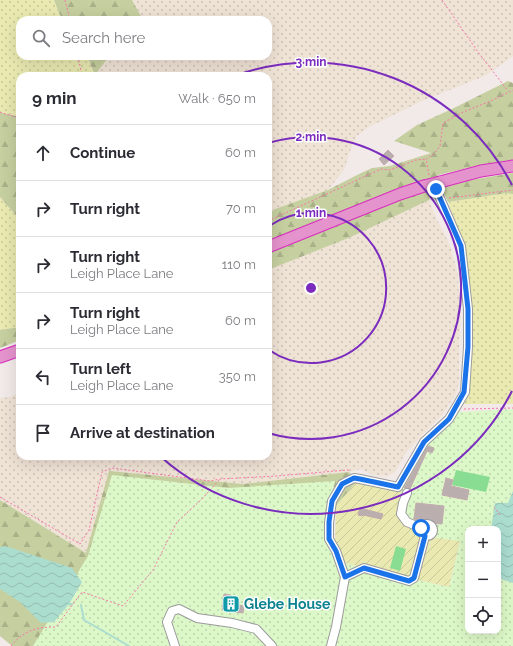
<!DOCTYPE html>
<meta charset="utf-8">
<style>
:root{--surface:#fff;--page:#f2f2f3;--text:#2b2b33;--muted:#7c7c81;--line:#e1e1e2}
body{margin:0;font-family:Raleway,sans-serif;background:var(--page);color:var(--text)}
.controls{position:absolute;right:12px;bottom:12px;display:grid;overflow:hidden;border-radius:8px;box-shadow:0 4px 16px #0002}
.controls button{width:36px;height:36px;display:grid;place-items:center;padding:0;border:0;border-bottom:1px solid var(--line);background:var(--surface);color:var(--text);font:20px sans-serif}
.stop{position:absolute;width:12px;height:12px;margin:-9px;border:3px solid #1a73e8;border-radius:50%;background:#fff}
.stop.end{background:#1a73e8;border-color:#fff;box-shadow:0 1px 4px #0008}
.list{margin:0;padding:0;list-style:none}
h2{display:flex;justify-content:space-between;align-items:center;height:52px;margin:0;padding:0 16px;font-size:17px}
h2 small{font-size:13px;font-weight:400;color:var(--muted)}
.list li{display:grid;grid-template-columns:26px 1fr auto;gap:12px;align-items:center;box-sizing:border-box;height:56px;padding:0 16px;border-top:1px solid var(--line)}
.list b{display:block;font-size:15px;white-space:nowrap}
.list p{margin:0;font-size:13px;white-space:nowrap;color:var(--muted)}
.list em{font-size:13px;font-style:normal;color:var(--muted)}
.icon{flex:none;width:22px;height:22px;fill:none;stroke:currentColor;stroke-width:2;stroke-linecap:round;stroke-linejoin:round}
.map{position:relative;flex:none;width:513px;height:646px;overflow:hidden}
.search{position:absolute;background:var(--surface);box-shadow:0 4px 16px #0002;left:16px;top:16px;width:256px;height:44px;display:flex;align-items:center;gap:10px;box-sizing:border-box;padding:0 14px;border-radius:12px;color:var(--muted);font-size:15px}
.panel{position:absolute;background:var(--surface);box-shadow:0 4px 16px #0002;left:16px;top:72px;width:256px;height:388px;border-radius:12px}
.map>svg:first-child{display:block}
.farmland{fill:url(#farmland-dots)}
.grass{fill:url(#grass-dots)}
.forest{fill:url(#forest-firs)}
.park{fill:url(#park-dots);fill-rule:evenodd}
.garden{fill:url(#garden-furrows)}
.pitch{fill:#89dd92}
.water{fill:url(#water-waves)}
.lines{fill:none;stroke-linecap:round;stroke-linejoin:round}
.stream{stroke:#abddcf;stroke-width:2}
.building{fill:#bbaeaf;stroke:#c3abad}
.minor-casing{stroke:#9b9b9b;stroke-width:10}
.highway-casing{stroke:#d72ebe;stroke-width:13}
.path{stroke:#f675a9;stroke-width:1;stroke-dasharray:2 2;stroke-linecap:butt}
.minor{stroke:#fff;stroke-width:8}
.highway{stroke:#e593cc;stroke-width:11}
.highway-bridge-casing{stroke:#d72ebe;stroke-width:13;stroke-linecap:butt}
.highway-bridge{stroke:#e593cc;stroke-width:11}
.route{stroke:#1a73e8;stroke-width:5}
.ring{fill:none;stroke:#7b2cbf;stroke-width:2}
.labels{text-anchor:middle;stroke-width:3;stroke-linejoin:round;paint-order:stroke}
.culture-label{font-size:14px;font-weight:bold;fill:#0d838f;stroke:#fff;text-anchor:start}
.centre{fill:#7b2cbf;stroke:#fff;stroke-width:2}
.ring-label{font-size:12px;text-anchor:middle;font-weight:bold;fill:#7b2cbf;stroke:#fff;stroke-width:3;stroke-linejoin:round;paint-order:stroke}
</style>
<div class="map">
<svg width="513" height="646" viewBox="0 0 513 646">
<defs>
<pattern id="farmland-dots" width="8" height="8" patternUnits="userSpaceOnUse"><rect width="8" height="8" fill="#efe3d5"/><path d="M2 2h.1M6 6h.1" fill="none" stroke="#cdc2b7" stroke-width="1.8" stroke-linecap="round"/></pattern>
<pattern id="grass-dots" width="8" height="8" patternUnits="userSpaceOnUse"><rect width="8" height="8" fill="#e9e9b1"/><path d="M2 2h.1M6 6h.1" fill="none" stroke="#c8c898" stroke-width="1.8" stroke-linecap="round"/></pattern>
<pattern id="forest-firs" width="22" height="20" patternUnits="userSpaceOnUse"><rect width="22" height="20" fill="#c6cf9f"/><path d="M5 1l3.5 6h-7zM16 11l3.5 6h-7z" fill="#aab189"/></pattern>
<pattern id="park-dots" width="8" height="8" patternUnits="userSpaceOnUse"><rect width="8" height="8" fill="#ddf8c8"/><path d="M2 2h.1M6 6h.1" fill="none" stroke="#bdd4ac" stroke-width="1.8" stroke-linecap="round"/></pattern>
<pattern id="garden-furrows" width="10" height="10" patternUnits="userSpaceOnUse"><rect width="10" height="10" fill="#e9e9b1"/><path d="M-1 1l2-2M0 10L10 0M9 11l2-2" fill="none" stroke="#c8c898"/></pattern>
<pattern id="water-waves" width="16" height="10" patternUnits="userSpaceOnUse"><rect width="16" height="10" fill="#abddcf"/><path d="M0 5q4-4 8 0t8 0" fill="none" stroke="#93bdb1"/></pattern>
</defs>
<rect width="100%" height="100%" fill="#f1eae8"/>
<path class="farmland" d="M132,0H513V56L485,76L424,100L369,127L357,136L351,148L344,170L328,190L275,209L268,214V76H95V75L107,59L113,56H268V20H143Z
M429,200L436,218L448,241L451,249L458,275L460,320L459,346V382L456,394L442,415L421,436L405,454L395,472L388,476L373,475L361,469L349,472L243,484L134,474L86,553L0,500V398L10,397L20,392V456H268V270L351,237Z"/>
<path class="grass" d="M0,0H54L60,15L64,20H20V56H87L95,76H20V117L2,113L0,111Z
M507,193L513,194V404H464L468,392L472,311L463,244L448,202Z
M0,197L15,214L20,221V327L0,330Z"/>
<path class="forest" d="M54,0H132L143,20H64L60,15Z
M87,56H113L107,59L95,75Z
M508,81L513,83V160L480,165L438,175L429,200L351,237L268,270V214L275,209L328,190L355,176L372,168L390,166L431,153L394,141L417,125L454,108Z
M0,111L2,113L20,117V221L15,214L0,197Z
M513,173V194L507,193L448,202L441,187L464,181Z
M20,327V340L0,348V330Z
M109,471L243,484L349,472L357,481L336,506L317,489L148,646H12L0,636V500L86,553Z"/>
<path class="park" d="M513,409V646H33L88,556L112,475L228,488L335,481L325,541L345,576V563L449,587L460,542L417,535L399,514L401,491L425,444L460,412ZM468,529H498V631H468Z"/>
<path class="garden" d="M357,481L401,491L399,514L417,535L460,541L449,587L345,563L335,540L336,506Z"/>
<path class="pitch" d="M456,470L490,477L486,492L452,485Z
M396,546L406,549L400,571L390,568Z"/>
<path class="water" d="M513,491V583L498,578V529H491L495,503H508Z
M5,546L72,568L82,582L69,604L54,622L41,623L20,602L0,589V547Z"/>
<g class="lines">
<path class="stream" d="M69,604H72
M81,605L84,620L129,646"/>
</g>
<path class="building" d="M388,150L394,156L384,165L379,159Z
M428,446L434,448L432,453L427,451L410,489L404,488Z
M446,478L453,480L451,486L469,490L467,500L442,495Z
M416,503L444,506L442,524L421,522L414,519Z
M360,508L383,514L381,519L363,515L362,516L358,515Z
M224,594L231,595L230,601L239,602V605L244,606L243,613L222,610Z"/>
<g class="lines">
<g class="minor-casing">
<path id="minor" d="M407,493L403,503L401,514L407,522L421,528
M421 530a6 6 0 1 1 12 0a6 6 0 1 1-12 0Z
M345,577L364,568L409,581L414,578L425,536
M175,646L167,622L172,611L179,609L197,618L232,623L256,629L272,646
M331,646L336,627L345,577L336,551L329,539V523L332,501L342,484L354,478L360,479L398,487L424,442L449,419L465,392L468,347V309L461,246L436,189"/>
</g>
<g class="highway-casing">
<path id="highway" d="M440,182L481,171L513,166
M268,247L400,194L424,186
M0,357L20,350"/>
</g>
<path class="path" d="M65,0L70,20
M442,0L478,52L508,91
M78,56L82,76
M0,112L2,113L20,118
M429,175L426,159L434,154L440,146L443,123L461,113L493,100L513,90
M449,198L513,190
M268,221L381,169L390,170L416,160L426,159
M464,409L513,408
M0,497L80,544L89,530L102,472L112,468L210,481L220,479L276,476L348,470L350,471
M494,507L500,515
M11,646C24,630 37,627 56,627L82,592L123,606L153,570L177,522L202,499L220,479"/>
<use href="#minor" class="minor"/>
<use href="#highway" class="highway"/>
<g class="highway-bridge-casing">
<path id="highway-bridge" d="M424,186L440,182"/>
</g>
<use href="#highway-bridge" class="highway-bridge"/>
</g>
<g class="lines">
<path class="route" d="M421,528L422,534L425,536L414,578L409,581L364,568L345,577L336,551L329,539V522L332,501L342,484L354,478L360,479L398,487L424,442L449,419L464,392L468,347V309L461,246L436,189"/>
</g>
<g class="ring">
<path d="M269 226A75 75 0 1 1 269 350"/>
<path d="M268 143A151 151 0 1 1 268 433"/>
<path d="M512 391A226 226 0 0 1 161 457M234 76A226 226 0 0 1 512 185"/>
</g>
<defs>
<g id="building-square" transform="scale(0.9)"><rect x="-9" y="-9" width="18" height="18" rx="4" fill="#0f9aa8" stroke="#fff"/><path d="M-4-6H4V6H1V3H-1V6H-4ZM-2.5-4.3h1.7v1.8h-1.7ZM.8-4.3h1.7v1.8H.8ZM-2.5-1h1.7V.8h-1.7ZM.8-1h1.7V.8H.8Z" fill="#fff"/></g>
</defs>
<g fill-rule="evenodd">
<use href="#building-square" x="231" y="604"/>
</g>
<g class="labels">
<g class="culture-label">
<text x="244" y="609">Glebe House</text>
</g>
</g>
<circle cx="311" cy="288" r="6" class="centre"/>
<g class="ring-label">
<text x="311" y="66">3 min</text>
<text x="311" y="141">2 min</text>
<text x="311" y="217">1 min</text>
</g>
</svg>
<div class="controls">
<button>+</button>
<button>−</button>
<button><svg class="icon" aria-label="locate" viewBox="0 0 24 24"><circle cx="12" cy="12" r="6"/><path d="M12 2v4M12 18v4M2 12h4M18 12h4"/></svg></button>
</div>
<div class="stop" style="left:421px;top:528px"></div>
<div class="stop end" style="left:436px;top:189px"></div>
<div class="search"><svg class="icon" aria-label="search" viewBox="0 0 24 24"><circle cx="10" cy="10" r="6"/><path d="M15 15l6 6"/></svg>Search here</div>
<section class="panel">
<h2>9 min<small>Walk · 650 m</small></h2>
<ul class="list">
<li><svg class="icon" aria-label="ahead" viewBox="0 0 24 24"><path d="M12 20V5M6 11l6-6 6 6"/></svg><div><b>Continue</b></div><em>60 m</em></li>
<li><svg class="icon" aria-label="right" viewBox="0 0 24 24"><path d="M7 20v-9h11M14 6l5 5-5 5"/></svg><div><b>Turn right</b></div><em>70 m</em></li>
<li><svg class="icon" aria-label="right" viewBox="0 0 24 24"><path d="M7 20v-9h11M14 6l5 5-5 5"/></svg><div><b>Turn right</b><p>Leigh Place Lane</p></div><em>110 m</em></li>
<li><svg class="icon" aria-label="right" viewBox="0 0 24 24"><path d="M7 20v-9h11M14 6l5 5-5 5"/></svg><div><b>Turn right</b><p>Leigh Place Lane</p></div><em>60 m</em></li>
<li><svg class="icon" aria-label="left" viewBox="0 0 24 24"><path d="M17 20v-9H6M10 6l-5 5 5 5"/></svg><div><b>Turn left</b><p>Leigh Place Lane</p></div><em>350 m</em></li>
<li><svg class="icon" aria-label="arrive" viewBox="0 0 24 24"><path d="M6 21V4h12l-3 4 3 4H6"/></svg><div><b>Arrive at destination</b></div></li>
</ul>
</section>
</div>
